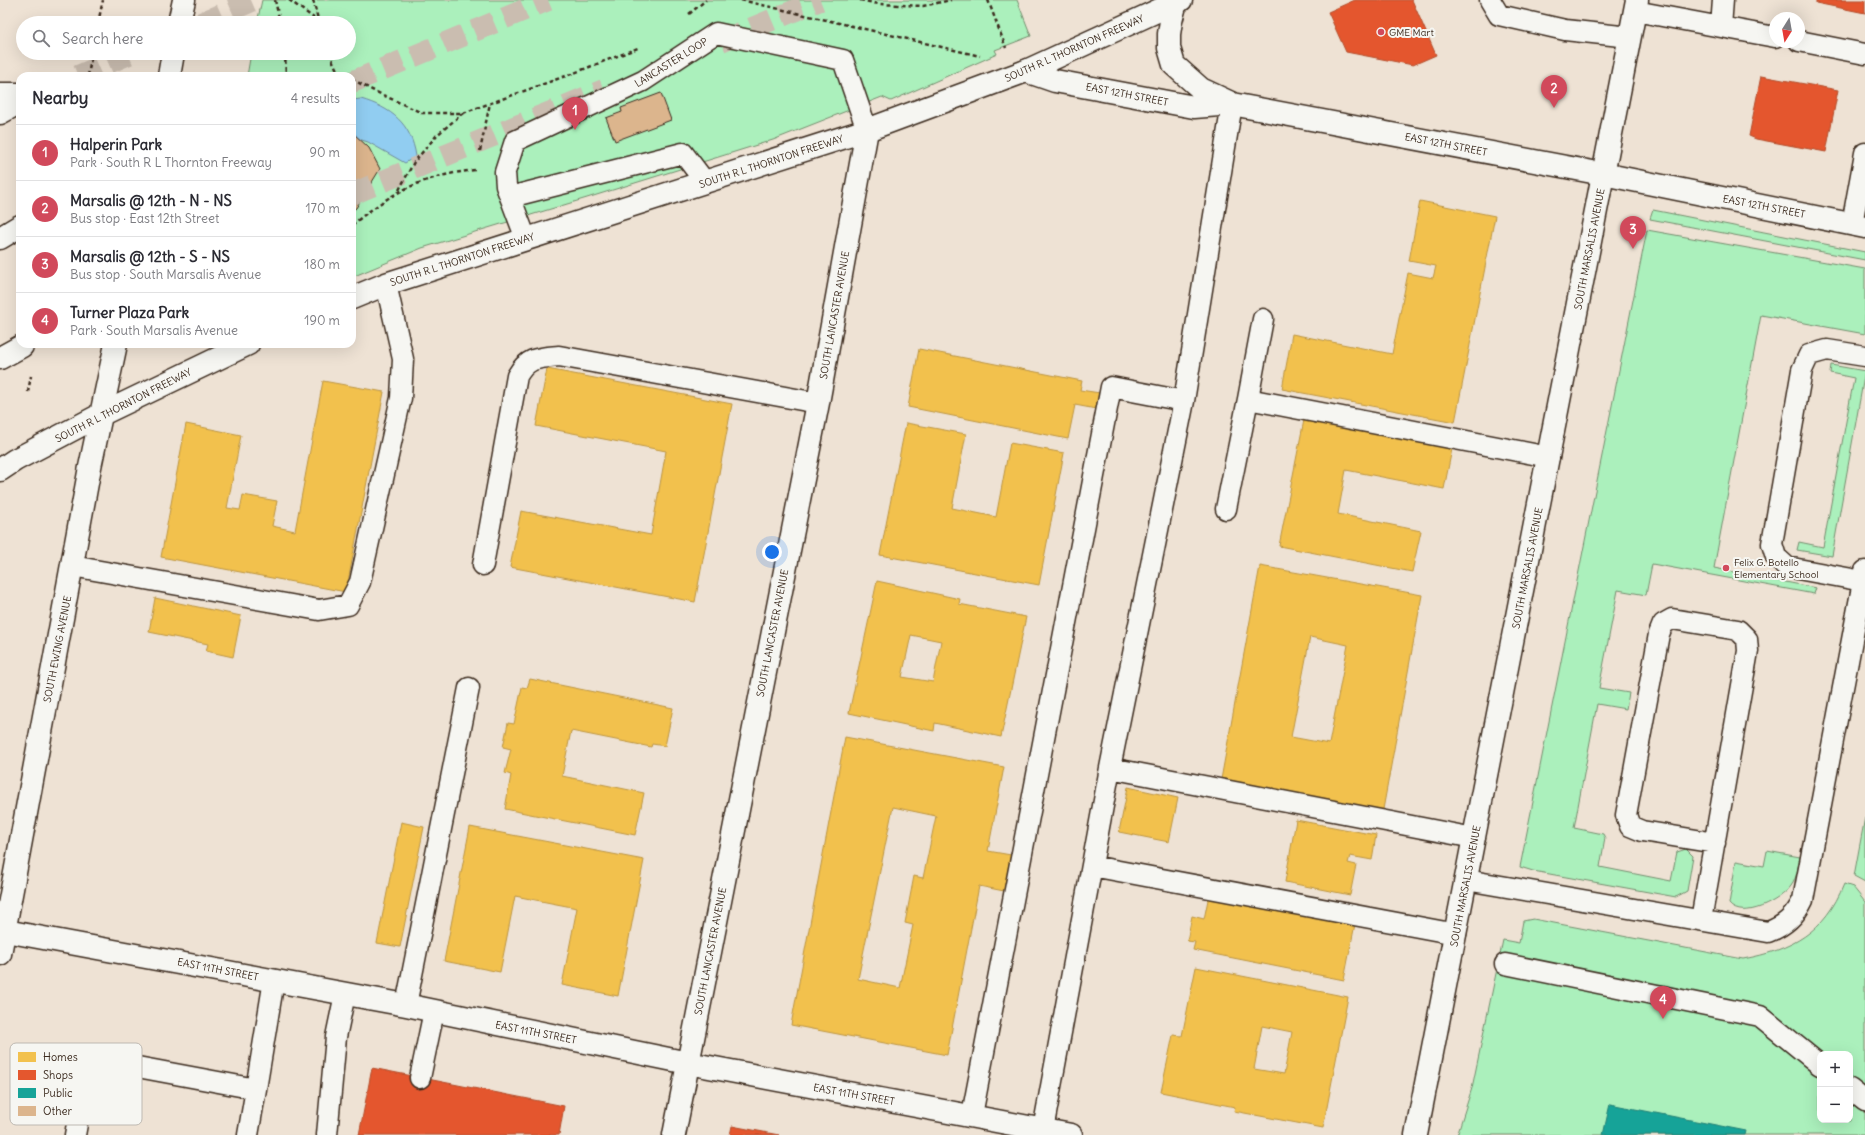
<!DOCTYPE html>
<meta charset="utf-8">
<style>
:root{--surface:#fff;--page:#f7f7f7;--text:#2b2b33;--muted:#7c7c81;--line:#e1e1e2;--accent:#d1495b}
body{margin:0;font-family:Delius,sans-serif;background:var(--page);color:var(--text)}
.controls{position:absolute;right:12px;bottom:12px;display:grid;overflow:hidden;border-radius:8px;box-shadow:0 4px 16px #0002}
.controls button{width:36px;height:36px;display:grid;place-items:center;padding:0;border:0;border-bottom:1px solid var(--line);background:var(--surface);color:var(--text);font:20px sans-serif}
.compass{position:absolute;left:1769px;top:12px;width:36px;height:36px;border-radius:50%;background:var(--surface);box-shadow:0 4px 16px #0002;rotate:191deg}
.you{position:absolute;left:772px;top:552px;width:14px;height:14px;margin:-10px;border:3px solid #fff;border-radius:50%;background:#1a73e8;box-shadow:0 0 0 6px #1a73e833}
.badge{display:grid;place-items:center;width:26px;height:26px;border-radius:50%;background:var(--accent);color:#fff;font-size:13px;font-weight:700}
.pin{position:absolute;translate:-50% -33px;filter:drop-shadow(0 1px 2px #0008)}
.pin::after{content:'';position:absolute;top:21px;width:14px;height:12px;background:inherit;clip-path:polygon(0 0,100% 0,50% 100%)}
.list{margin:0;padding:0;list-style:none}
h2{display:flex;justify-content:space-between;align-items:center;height:52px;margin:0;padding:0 16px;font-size:17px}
h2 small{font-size:13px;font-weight:400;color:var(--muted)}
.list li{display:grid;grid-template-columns:26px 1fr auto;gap:12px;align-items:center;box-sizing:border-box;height:56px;padding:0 16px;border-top:1px solid var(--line)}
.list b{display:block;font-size:15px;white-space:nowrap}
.list p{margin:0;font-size:13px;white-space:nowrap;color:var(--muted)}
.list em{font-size:13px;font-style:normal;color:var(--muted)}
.icon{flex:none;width:22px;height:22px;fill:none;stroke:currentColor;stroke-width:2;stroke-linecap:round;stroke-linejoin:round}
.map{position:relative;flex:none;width:1865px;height:1135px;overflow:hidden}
.search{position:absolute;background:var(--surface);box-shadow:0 4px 16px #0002;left:16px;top:16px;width:340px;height:44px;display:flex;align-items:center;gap:10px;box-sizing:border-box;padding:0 14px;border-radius:22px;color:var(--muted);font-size:15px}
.panel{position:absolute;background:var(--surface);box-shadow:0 4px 16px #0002;left:16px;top:72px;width:340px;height:276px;border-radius:12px}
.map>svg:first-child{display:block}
.green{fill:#abf0bc;stroke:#738d6d;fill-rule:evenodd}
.water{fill:#91cdf1;stroke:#6f8c9d}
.homes{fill:#f2c14e;stroke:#bb9440;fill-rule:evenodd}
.shops{fill:#e4572e;stroke:#b14a29}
.public{fill:#17a398;stroke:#227f73}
.building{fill:#dcb58d;stroke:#3b2a1e}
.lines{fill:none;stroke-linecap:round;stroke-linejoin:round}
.motorway-tunnel{stroke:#cabdb0;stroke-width:22;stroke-dasharray:22 11;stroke-linecap:butt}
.service-casing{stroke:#3b2a1e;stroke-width:23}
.minor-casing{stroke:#3b2a1e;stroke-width:25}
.tertiary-casing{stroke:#3b2a1e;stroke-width:25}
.secondary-casing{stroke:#3b2a1e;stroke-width:25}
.motorway-casing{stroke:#3b2a1e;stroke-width:25}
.path{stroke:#3b2a1e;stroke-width:2.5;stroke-dasharray:4 3;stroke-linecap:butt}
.service{stroke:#f6f6f2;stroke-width:20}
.minor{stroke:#f6f6f2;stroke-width:22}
.tertiary{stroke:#f6f6f2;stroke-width:22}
.secondary{stroke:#f6f6f2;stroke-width:22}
.motorway{stroke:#f6f6f2;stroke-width:22}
.path-bridge{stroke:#3b2a1e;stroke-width:2.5;stroke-dasharray:4 3;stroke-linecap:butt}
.poi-dot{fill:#d1495b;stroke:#f6f6f2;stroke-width:1.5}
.labels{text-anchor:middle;stroke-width:4;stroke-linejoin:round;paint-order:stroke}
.poi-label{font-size:10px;fill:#3b2a1e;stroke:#f6f6f2;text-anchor:start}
.street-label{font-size:10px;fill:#3b2a1e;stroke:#f6f6f2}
.key{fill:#f6f6f2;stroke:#beb9b2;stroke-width:1}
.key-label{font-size:11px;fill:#3b2a1e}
</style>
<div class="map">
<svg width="1865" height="1135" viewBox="0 0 1865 1135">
<rect width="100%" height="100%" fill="#eee2d4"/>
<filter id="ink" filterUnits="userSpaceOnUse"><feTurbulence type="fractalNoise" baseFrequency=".025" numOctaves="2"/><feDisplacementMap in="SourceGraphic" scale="8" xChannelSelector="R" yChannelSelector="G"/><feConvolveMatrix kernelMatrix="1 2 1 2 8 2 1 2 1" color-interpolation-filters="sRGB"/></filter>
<g filter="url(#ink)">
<path class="green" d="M262,0H1017L1031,36L995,50L997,54L891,101L882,97L773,140L587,198L422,248L352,277V76H247L251,53H349V23H257Z
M1653,210L1865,252V260L1650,219Z
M1647,230L1865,269V334L1761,315L1714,568L1816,588L1814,594L1652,564L1646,595L1618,590L1599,688L1629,693L1626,709L1597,704L1574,828L1603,834L1605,838L1600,867L1671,881L1677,852L1686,849L1693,856L1687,891L1676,897L1533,871L1520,867Z
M1831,365L1865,371L1832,556L1797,550L1799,542L1823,547L1854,378L1830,373Z
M1865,817V882L1854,876Z
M1767,851L1800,857C1798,867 1797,878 1791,886C1781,900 1743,921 1729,904L1736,861L1764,866Z
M1844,884L1853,887L1865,902V1135H1457L1472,1088L1503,940L1519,943L1523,921L1533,919L1743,959C1792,950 1825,932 1844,884ZM1820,1054H1850V1120H1820Z"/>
<path class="water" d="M361,99C391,108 411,123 416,156L405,163L368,142L352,137V100Z"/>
<path class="homes" d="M1420,201L1495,216L1455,422L1282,389L1292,334L1392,354L1408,273L1433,278L1436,266L1409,261Z
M919,349L1082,381L1080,390L1100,393L1096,409L1075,405L1068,439L908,407Z
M547,369L732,404L695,602L510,567L521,511L651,535L666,451L536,426Z
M323,381L384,392L346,592L161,557L186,424L241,435L227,508L240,510L243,495L277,501L272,526L295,531Z
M1304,420L1452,449L1444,489L1346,470L1338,514L1421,531L1412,572L1279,546Z
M906,423L966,434L952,508L996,517L1010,443L1064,453L1039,585L880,555Z
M1260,566L1422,595L1382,815L1220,785ZM1310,637L1348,645L1329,744L1291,737Z
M877,581L960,599L959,604L1026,617L1001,737L935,723L934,731L849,713ZM911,635L941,641L933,682L902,677Z
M155,598L241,616L233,657L206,651L208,644L149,632Z
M530,679L673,708L665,746L652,744L651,747L571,731L562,776L644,793L635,835L505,809L511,775L505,773L511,749L503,747L508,723L514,724L522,687L527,688Z
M845,737L1004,767L988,851L1011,855L1004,891L979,886L947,1055L791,1025ZM893,807L936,816L923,878L914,876L905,923L913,925L900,988L858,979Z
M1128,787L1178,798L1169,842L1119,832Z
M1296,820L1376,835L1372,860L1350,856L1348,863L1356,865L1350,895L1285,882Z
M401,822L424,827L400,947L377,943Z
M470,827L644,860L618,996L562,985L577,908L515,896L500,972L444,961Z
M1209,895L1355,924L1344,980L1193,950L1195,942L1187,941L1192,916L1204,919Z
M1196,967L1348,997L1323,1128L1234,1111L1235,1107L1161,1092L1173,1035L1182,1036ZM1262,1026L1292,1032L1284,1074L1254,1069Z"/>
<path class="shops" d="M1355,0H1412L1436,55L1413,65L1346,52L1328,12Z
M1816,0H1865V13L1816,3Z
M1761,76L1838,90L1826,152L1756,139L1749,136Z
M372,1068L564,1106L559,1135H359Z
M732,1126L779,1135H730Z"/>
<path class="public" d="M1610,1104L1746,1131L1745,1135H1603Z"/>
<path class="building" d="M661,93L671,120L615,141L606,118L622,112L621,108Z
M352,132L369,148L380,169L356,208L352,211Z"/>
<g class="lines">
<path class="motorway-tunnel" d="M201,23L254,0
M721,41L820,0
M78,76L131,53
M352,82L548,0
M352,194L604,90"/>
<g class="service-casing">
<path id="service" d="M1490,0L1499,15L1565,30L1630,37
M1635,11L1775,37
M1721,27L1723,0
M1799,41L1865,54
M510,197L683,153L705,182
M1852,224L1865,153
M526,239L506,186L505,172L515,141L643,81L716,33L843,60L867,130
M1263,319L1248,399L1549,457
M1184,401L1232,104
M1226,509L1248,399
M483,565L517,376C528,357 538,358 559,356L818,403
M72,566L319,610L348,605L360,582L401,398L403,359L386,284
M1863,581L1787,567L1776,557L1772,544L1802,370L1809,355L1827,350L1865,356
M1110,768L1474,838
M1092,866L1456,934
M1466,880L1768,932C1784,926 1795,917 1803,900L1865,571
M1701,920L1748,651L1747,639L1738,630L1672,619L1663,624L1659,634L1626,815L1630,826L1642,831L1715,843
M1505,964L1760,1016L1820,1065
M406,1005L469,688
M420,1078L434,1011
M256,1089L274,980
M1850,1089L1865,1101
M972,1115L1111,387L1184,401L1110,768L1042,1135
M75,1135L89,1058L256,1089L248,1135
M327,1135L336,1037L345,994"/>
</g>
<g class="minor-casing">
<path id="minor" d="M1176,2L1171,21L1169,34V48L1174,65L1201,89L1231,103
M1026,71L1055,81L1194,107L1232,104L1603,174L1865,227
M0,930L406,1005L688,1063L1071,1135
M674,1135L818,403L867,130"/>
</g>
<g class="tertiary-casing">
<path id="tertiary" d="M179,23L184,0
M169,76L173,53
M0,954L90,467L116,344
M1416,1135L1637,0"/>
</g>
<g class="secondary-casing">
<path id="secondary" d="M352,298L386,284L867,130L1026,71L1181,0
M0,470L15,460L102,414L248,344"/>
</g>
<g class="motorway-casing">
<path id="motorway" d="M0,94H20
M0,113L20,102
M0,238L20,226
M0,358L22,346"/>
</g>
<path class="path" d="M275,0L280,23
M289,0L318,21
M313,0L319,23
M741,0L980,56
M860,0L878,4L923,6L951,0
M988,0L1006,48
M689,14L706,0
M98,23L103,0
M285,53L286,76
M329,53L337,70L347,76
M337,76L343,74
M352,79L372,90L422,113H463L574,73L638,48
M480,151L490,103
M399,190L414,162L437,135L463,113
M352,225C391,192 425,175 476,170V168
M28,392L31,376"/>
<use href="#service" class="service"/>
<use href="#minor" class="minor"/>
<use href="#tertiary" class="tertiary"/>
<use href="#secondary" class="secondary"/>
<use href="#motorway" class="motorway"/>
<path class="path-bridge" d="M88,76L92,53"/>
</g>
</g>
<g class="poi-dot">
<circle cx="1381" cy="32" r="4"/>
<circle cx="1726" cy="568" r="4"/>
</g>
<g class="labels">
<g class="poi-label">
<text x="1389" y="36">GME Mart</text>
<text x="1734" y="566">Felix G. Botello<tspan x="1734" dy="12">Elementary School</tspan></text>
</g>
<g class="street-label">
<text transform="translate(1074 48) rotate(-24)" y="4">SOUTH R L THORNTON FREEWAY</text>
<text transform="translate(671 62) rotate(-32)" y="4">LANCASTER LOOP</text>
<text transform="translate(1127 94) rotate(11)" y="4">EAST 12TH STREET</text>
<text transform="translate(1446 144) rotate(11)" y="4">EAST 12TH STREET</text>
<text transform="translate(771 161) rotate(-18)" y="4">SOUTH R L THORNTON FREEWAY</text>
<text transform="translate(1764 206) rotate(11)" y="4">EAST 12TH STREET</text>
<text transform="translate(1589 249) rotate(-79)" y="4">SOUTH MARSALIS AVENUE</text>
<text transform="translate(462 259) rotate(-18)" y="4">SOUTH R L THORNTON FREEWAY</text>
<text transform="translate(834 315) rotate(-80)" y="4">SOUTH LANCASTER AVENUE</text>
<text transform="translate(123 405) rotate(-27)" y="4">SOUTH R L THORNTON FREEWAY</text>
<text transform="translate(1527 568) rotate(-79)" y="4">SOUTH MARSALIS AVENUE</text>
<text transform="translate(772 633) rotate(-79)" y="4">SOUTH LANCASTER AVENUE</text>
<text transform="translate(57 649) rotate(-79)" y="4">SOUTH EWING AVENUE</text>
<text transform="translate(1465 886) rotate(-79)" y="4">SOUTH MARSALIS AVENUE</text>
<text transform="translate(710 951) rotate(-79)" y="4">SOUTH LANCASTER AVENUE</text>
<text transform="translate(218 969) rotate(11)" y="4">EAST 11TH STREET</text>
<text transform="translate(536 1032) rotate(11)" y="4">EAST 11TH STREET</text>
<text transform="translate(854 1094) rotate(10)" y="4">EAST 11TH STREET</text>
</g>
</g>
<rect x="10" y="1043" width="132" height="82" rx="6" class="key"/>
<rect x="18" y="1052" width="18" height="10" fill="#f2c14e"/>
<rect x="18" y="1070" width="18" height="10" fill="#e4572e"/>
<rect x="18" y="1088" width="18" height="10" fill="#17a398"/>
<rect x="18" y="1106" width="18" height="10" fill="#dcb58d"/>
<g class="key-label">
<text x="43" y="1061">Homes</text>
<text x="43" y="1079">Shops</text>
<text x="43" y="1097">Public</text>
<text x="43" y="1115">Other</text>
</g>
</svg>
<div class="controls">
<button>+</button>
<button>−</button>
</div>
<svg class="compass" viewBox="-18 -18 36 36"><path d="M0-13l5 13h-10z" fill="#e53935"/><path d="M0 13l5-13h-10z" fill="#7c7c81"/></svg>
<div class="you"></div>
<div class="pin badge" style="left:575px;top:130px">1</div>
<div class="pin badge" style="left:1554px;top:108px">2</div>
<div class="pin badge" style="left:1633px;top:249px">3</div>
<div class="pin badge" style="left:1663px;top:1019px">4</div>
<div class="search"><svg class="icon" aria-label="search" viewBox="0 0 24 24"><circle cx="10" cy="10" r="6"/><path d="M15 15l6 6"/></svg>Search here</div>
<section class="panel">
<h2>Nearby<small>4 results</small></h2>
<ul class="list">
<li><span class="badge">1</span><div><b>Halperin Park</b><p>Park · South R L Thornton Freeway</p></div><em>90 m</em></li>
<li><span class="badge">2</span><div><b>Marsalis @ 12th - N - NS</b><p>Bus stop · East 12th Street</p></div><em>170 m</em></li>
<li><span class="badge">3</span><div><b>Marsalis @ 12th - S - NS</b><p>Bus stop · South Marsalis Avenue</p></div><em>180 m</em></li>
<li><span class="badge">4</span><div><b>Turner Plaza Park</b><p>Park · South Marsalis Avenue</p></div><em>190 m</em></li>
</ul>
</section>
</div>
